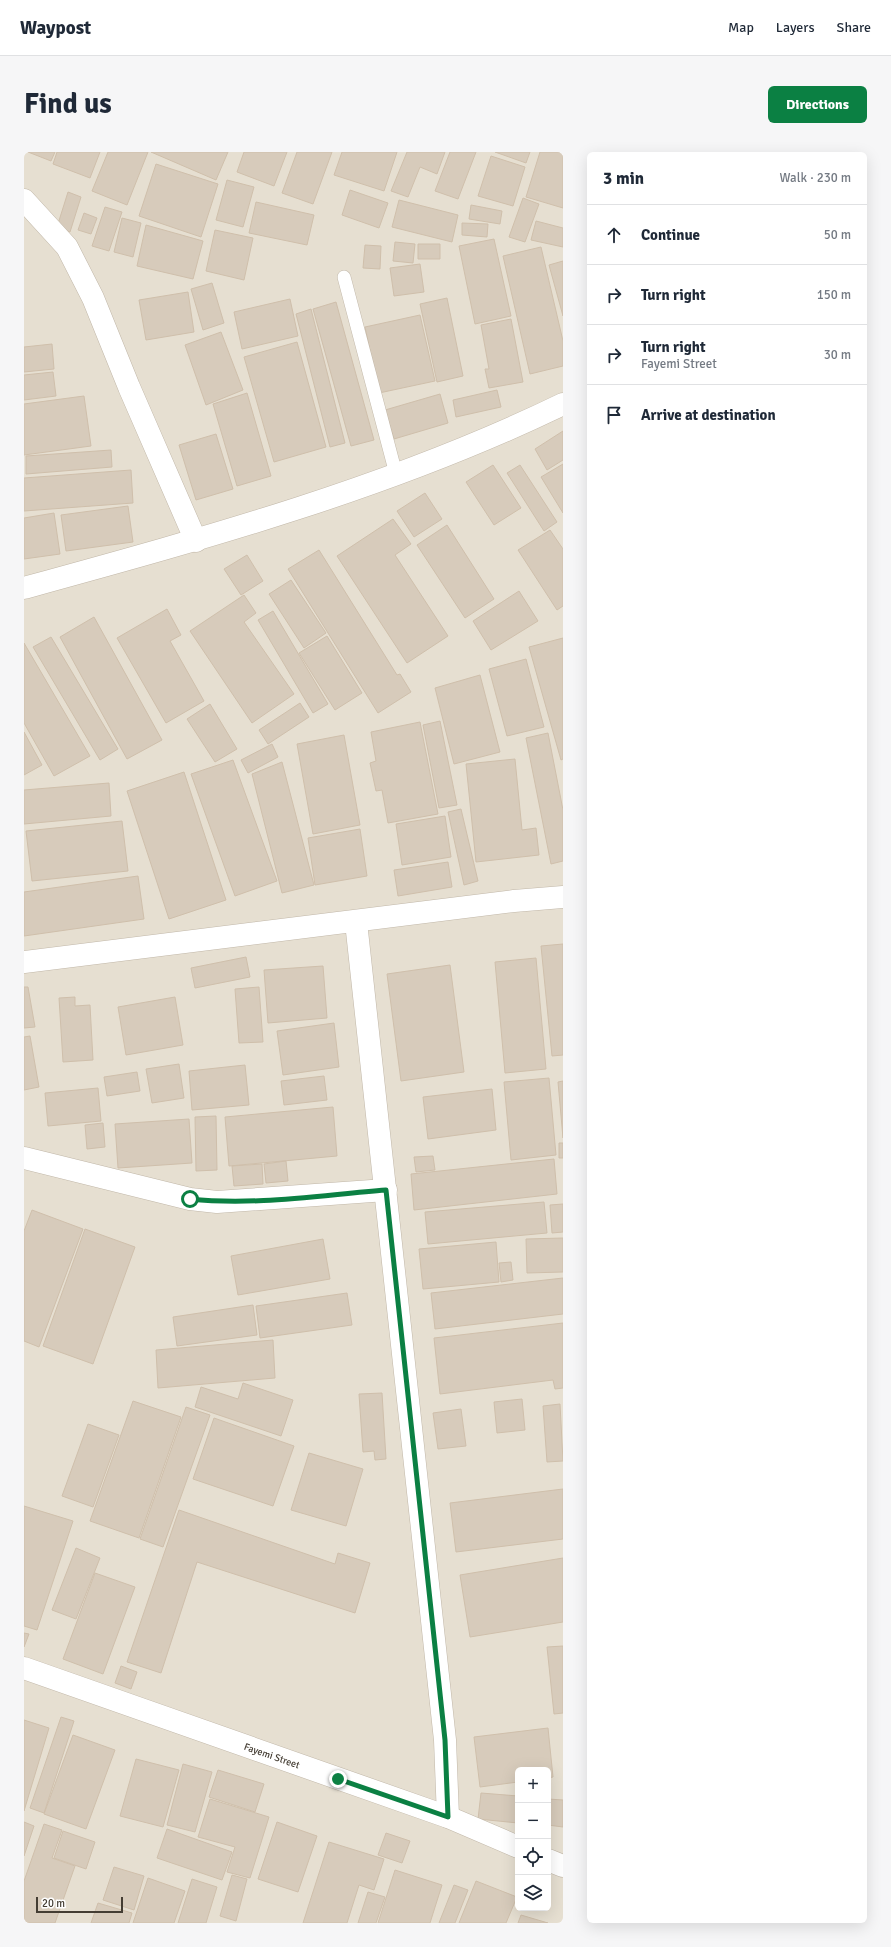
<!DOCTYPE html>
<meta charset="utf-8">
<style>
:root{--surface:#fff;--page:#f6f6f7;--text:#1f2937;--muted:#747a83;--line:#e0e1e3;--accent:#0b8043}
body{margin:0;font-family:Signika,sans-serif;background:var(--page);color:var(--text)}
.controls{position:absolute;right:12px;bottom:12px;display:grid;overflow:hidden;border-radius:6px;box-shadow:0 4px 16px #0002}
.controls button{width:36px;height:36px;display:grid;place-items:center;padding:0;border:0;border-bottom:1px solid var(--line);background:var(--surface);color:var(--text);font:20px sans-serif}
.scale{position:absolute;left:12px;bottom:10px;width:87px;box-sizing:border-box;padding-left:4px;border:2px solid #443d33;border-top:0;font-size:11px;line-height:14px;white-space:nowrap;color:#443d33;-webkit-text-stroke:3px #fff;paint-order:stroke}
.stop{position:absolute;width:12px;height:12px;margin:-9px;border:3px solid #0b8043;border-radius:50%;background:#fff}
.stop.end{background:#0b8043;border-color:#fff;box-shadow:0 1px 4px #0008}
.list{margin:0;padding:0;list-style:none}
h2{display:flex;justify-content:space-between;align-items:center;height:52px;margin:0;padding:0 16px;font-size:17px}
h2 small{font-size:13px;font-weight:400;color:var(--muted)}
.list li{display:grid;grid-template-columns:26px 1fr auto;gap:12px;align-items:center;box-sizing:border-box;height:60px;padding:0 16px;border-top:1px solid var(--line)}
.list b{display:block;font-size:15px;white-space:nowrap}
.list p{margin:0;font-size:13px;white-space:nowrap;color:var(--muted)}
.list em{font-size:13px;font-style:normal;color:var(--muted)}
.icon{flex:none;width:22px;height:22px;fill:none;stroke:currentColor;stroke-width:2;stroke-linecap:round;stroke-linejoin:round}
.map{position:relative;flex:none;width:539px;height:1771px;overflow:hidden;border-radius:6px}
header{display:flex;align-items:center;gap:24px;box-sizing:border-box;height:56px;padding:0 20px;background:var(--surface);border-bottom:1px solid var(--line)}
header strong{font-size:19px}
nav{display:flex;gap:22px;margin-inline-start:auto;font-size:14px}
.intro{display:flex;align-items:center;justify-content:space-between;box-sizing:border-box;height:96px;padding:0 24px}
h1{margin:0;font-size:28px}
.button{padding:10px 18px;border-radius:6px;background:var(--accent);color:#fff;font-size:14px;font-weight:700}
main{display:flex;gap:24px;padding:0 24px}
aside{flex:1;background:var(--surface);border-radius:6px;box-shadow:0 4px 16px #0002}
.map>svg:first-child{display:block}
.residential{fill:#e6dfd1;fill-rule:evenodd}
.building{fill:#d7cbbb;stroke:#cfbfab}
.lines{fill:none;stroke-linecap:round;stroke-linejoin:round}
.lane-casing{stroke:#c1b7a8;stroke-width:14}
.street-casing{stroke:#c1b7a8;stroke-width:23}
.lane{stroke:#fff;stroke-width:13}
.street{stroke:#fff;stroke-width:22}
.route{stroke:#0b8043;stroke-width:5}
.labels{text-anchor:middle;stroke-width:3;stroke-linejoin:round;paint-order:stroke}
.street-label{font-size:10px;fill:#443d33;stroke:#fff}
</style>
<header>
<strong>Waypost</strong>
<nav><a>Map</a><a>Layers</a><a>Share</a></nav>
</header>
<div class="intro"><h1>Find us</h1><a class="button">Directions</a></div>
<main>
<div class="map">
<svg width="539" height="1771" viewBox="0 0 539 1771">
<rect width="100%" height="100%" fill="#f2ede3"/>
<path class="residential" d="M0,0H539V1771H0ZM494,1618H524V1756H494Z"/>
<path class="building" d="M4,0H31L27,9Z
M33,0H76L66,26L29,12Z
M84,0H124L103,53L68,39Z
M127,0H204L192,28Z
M220,0H263L250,34L213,20Z
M273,0H308L289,52L258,41Z
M318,0H373L360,39L310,23Z
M383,0H421L413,22L396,15L384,45L367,39Z
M426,0H452L434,47L411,39Z
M471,0H506L502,11Z
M516,0H539V56L502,45Z
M467,4L501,15L489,54L454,44Z
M132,12L194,32L177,85L115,64Z
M203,28L230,35L219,75L192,68Z
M326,38L364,51L355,76L318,63Z
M44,40L57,45L46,80L33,75Z
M499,46L515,52L501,90L485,85Z
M375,48L434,63L428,90L368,75Z
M232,50L290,63L283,93L225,81Z
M447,53L478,59L476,72L445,67Z
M81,55L98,60L85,99L68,94Z
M60,61L73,66L67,82L54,78Z
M98,66L117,71L109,105L90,100Z
M512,69L539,76V95L507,88Z
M438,71L464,72L463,85L438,83Z
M122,73L179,89L169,127L113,114Z
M191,78L229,86L220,128L182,119Z
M470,87L487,164L451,172L435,94Z
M371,90L391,92L389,111L369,109Z
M394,92H416V107H394Z
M341,93L357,94L356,117L339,116Z
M517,95L539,189V214L506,222L479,104Z
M539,109V164L525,113Z
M396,112L400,140L370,144L366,116Z
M188,131L200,171L179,178L167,137Z
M164,140L170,180L122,188L115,148Z
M423,146L439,224L413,230L396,152Z
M266,147L274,184L218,197L210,160Z
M312,150L350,288L327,294L289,157Z
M287,157L321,291L306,295L272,162Z
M396,163L411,229L355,241L341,175Z
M487,167L499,230L465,236L461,217H465L457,173Z
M197,180L219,238L182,253L161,193Z
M273,190L302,295L250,310L220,205Z
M28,192L30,217L0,220V195Z
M29,220L32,244L0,248V223Z
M473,238L477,255L432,265L429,248Z
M223,241L247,324L213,334L189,252Z
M416,242L424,271L370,287L361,258Z
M60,244L67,294L0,303V252Z
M539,279V308L523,318L511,297Z
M192,282L209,337L172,348L155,293Z
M87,298L88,315L2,322V304Z
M539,312V361L517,325Z
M469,313L497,356L470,373L442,330Z
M496,313L533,370L520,379L483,321Z
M107,318L109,351L0,359V326Z
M401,341L418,367L390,385L373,359Z
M104,354L109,390L42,399L37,363Z
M30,361L36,402L0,407V366Z
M369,367L387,392L371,403L424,484L383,511L313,404Z
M423,373L470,447L441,466L393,393Z
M526,378L539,397V454L533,458L494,398Z
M295,398L373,523L376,522L387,540L354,561L264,417Z
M223,403L239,429L217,443L200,417Z
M267,428L302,481L280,496L245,442Z
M495,439L514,469L467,498L449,469Z
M220,443L232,461L220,470L270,542L228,571L166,479Z
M143,457L157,483L146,489L180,549L142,571L93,486Z
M249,459L304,552L289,561L234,468Z
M70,465L138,588L103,607L36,485Z
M303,484L338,541L311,558L275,501Z
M27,485L94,597L76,608L9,495Z
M539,486V607L537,608L505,495Z
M0,491L66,604L30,624L0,571Z
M502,507L520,575L483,584L465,517Z
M456,523L476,600L430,612L411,536Z
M276,551L285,565L244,592L235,578Z
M186,552L213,597L191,610L163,567Z
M416,569L433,653L415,656L399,573Z
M396,570L414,662L364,671L358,638L352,639L346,611L352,609L347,580Z
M0,580L18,613L0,623Z
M524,581L539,658V709L527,712L502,586Z
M320,583L336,673L289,682L273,592Z
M248,592L254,605L224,621L217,608Z
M491,607L498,678L512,676L515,703L452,710L442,612Z
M209,608L253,729L211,744L167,622Z
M258,610L290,733L258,741L228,622Z
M160,620L202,748L145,767L103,639Z
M85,631L87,664L0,672V638Z
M437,657L454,729L440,733L424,660Z
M421,664L427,705L378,713L372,672Z
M98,669L104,719L8,729L2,679Z
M336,677L343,724L291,733L284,686Z
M424,710L428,735L374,744L370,718Z
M114,724L120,767L0,784V740Z
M539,792V903L528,904L517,794Z
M222,805L226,825L171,836L167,816Z
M512,806L522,917L481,921L471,810Z
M426,813L440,920L377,929L363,822Z
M299,814L303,866L244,871L240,818Z
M0,835H4L11,875L0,876Z
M235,835L239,890L215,891L211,837Z
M51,845V854L66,853L69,908L39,910L35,846Z
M151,845L159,893L102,903L94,855Z
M310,871L315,915L259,923L253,879Z
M6,884L15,935L0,938V885Z
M155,912L160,946L128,951L122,917Z
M221,913L225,953L168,958L165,919Z
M113,920L116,939L83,944L80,925Z
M300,924L303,948L260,953L257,929Z
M525,926L532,1003L487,1008L480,930Z
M539,929V986L534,930Z
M74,936L77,969L24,974L21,941Z
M468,937L472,978L404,987L399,945Z
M309,955L313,1004L205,1014L201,965Z
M192,964L193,1018L172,1019L171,965Z
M165,967L168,1011L94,1016L91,972Z
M79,971L81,995L63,997L61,973Z
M535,991H539V1006H535Z
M409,1004L411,1018L392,1020L390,1005Z
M530,1007L533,1042L390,1058L387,1022Z
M262,1009L264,1029L242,1031L240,1012Z
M238,1012L239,1032L210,1034L208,1014Z
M520,1050L523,1081L404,1092L401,1060Z
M539,1052V1080L528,1081L526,1053Z
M8,1058L59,1077L15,1195L0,1189V1079Z
M61,1077L111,1095L69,1212L19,1194Z
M539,1086V1120L503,1121L502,1087Z
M299,1087L306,1127L214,1143L207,1104Z
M472,1090L475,1130L399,1137L395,1097Z
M487,1110L489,1128L477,1130L475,1111Z
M539,1126V1162L411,1177L407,1141Z
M323,1141L328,1173L236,1186L232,1154Z
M229,1153L233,1183L153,1194L149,1165Z
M539,1171V1236L531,1237L529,1228L416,1242L410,1186Z
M249,1188L251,1226L134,1236L132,1198Z
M219,1231L269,1248L257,1284L171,1255L177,1235L214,1247Z
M358,1241L362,1307L351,1308L350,1299L339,1300L335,1242Z
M498,1247L501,1278L473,1281L470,1250Z
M109,1249L157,1265L115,1386L66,1369Z
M536,1252L539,1309L523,1310L519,1254Z
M162,1255L186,1263L139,1395L116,1387Z
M437,1257L442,1294L414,1297L409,1261Z
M190,1266L270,1294L249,1354L169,1327Z
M64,1272L95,1283L69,1355L38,1344Z
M285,1301L339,1317L322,1374L267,1358Z
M539,1337V1387L432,1400L426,1351Z
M0,1354L49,1369L13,1478L0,1474Z
M155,1358L311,1412L314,1401L346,1411L331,1461L173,1410L137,1521L103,1510Z
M52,1396L76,1406L52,1467L28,1458Z
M539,1406V1470L446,1485L436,1423Z
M71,1421L111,1435L79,1522L39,1507Z
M0,1481L5,1482L0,1495Z
M539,1494V1561L530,1562L523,1495Z
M97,1514L113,1520L107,1537L91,1531Z
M37,1565L50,1569L20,1661L6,1656Z
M0,1568L25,1576L0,1659Z
M524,1576L529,1625L524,1626V1618H494V1630L456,1635L450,1585Z
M49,1583L91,1598L62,1677L20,1662Z
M112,1607L155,1618L139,1675L96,1664Z
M159,1612L188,1620L171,1680L143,1673Z
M194,1618L240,1632L231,1660L185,1645Z
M457,1641L494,1644V1671L454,1667Z
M186,1647L245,1665L226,1726L203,1720L211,1695L174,1685Z
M524,1647L539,1648V1675L524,1673Z
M0,1670L10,1674L0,1704Z
M253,1670L293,1684L274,1740L234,1727Z
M20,1672L38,1678L28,1706L51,1714L31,1771H0V1729Z
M143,1677L208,1700L198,1728L133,1706Z
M39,1679L71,1690L62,1717L30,1706Z
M362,1681L386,1689L378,1711L354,1703Z
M305,1690L360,1707L350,1738L335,1733L323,1771H279Z
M90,1715L120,1724L110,1758L79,1748Z
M371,1718L418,1733L406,1771H354Z
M208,1723L223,1727L212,1769L196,1764Z
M124,1726L161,1739L150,1771H109Z
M168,1727L193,1735L182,1771H154Z
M452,1729L493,1745L482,1771H435Z
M430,1733L444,1738L431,1771H415Z
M344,1740L361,1745L352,1771H334Z
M74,1751L108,1761L105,1771H67Z
M497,1763L524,1771H494Z"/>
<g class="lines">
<g class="lane-casing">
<path id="lane" d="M320,125L372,322"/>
</g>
<g class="street-casing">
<g id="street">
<path d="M0,48L43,95L69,146L105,235L172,389"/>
<path d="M0,436C182,386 368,335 539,252"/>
<path d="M332,770L421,1588L424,1665"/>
<path d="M0,810L490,749L539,745"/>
<path d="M0,1006L166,1047L193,1050L362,1038"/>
<path id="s1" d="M0,1516L424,1665L494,1695"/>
<path d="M524,1708L539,1714"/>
</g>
</g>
<use href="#lane" class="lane"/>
<use href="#street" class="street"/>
</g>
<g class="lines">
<path class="route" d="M166,1047C231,1054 297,1043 362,1038L421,1588L424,1665L314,1627"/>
</g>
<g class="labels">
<g class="street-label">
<text dy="4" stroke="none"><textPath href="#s1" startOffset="263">Fayemi Street</textPath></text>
</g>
</g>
</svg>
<div class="controls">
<button>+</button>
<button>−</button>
<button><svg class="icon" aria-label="locate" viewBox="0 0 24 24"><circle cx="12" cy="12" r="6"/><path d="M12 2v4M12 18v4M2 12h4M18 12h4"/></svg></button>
<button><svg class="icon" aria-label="layers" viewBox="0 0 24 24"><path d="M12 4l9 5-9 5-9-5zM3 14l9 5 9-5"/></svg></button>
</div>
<div class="scale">20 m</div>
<div class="stop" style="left:166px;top:1047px"></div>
<div class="stop end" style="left:314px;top:1627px"></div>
</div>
<aside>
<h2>3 min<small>Walk · 230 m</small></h2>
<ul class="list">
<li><svg class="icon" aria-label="ahead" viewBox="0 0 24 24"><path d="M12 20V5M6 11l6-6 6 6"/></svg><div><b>Continue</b></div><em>50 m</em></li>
<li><svg class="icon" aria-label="right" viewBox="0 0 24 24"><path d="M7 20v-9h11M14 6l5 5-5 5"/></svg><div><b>Turn right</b></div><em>150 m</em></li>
<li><svg class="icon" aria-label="right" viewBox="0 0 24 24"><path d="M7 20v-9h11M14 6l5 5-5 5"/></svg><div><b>Turn right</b><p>Fayemi Street</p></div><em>30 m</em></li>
<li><svg class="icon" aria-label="arrive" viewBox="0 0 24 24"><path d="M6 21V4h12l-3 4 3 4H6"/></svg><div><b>Arrive at destination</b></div></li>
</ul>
</aside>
</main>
